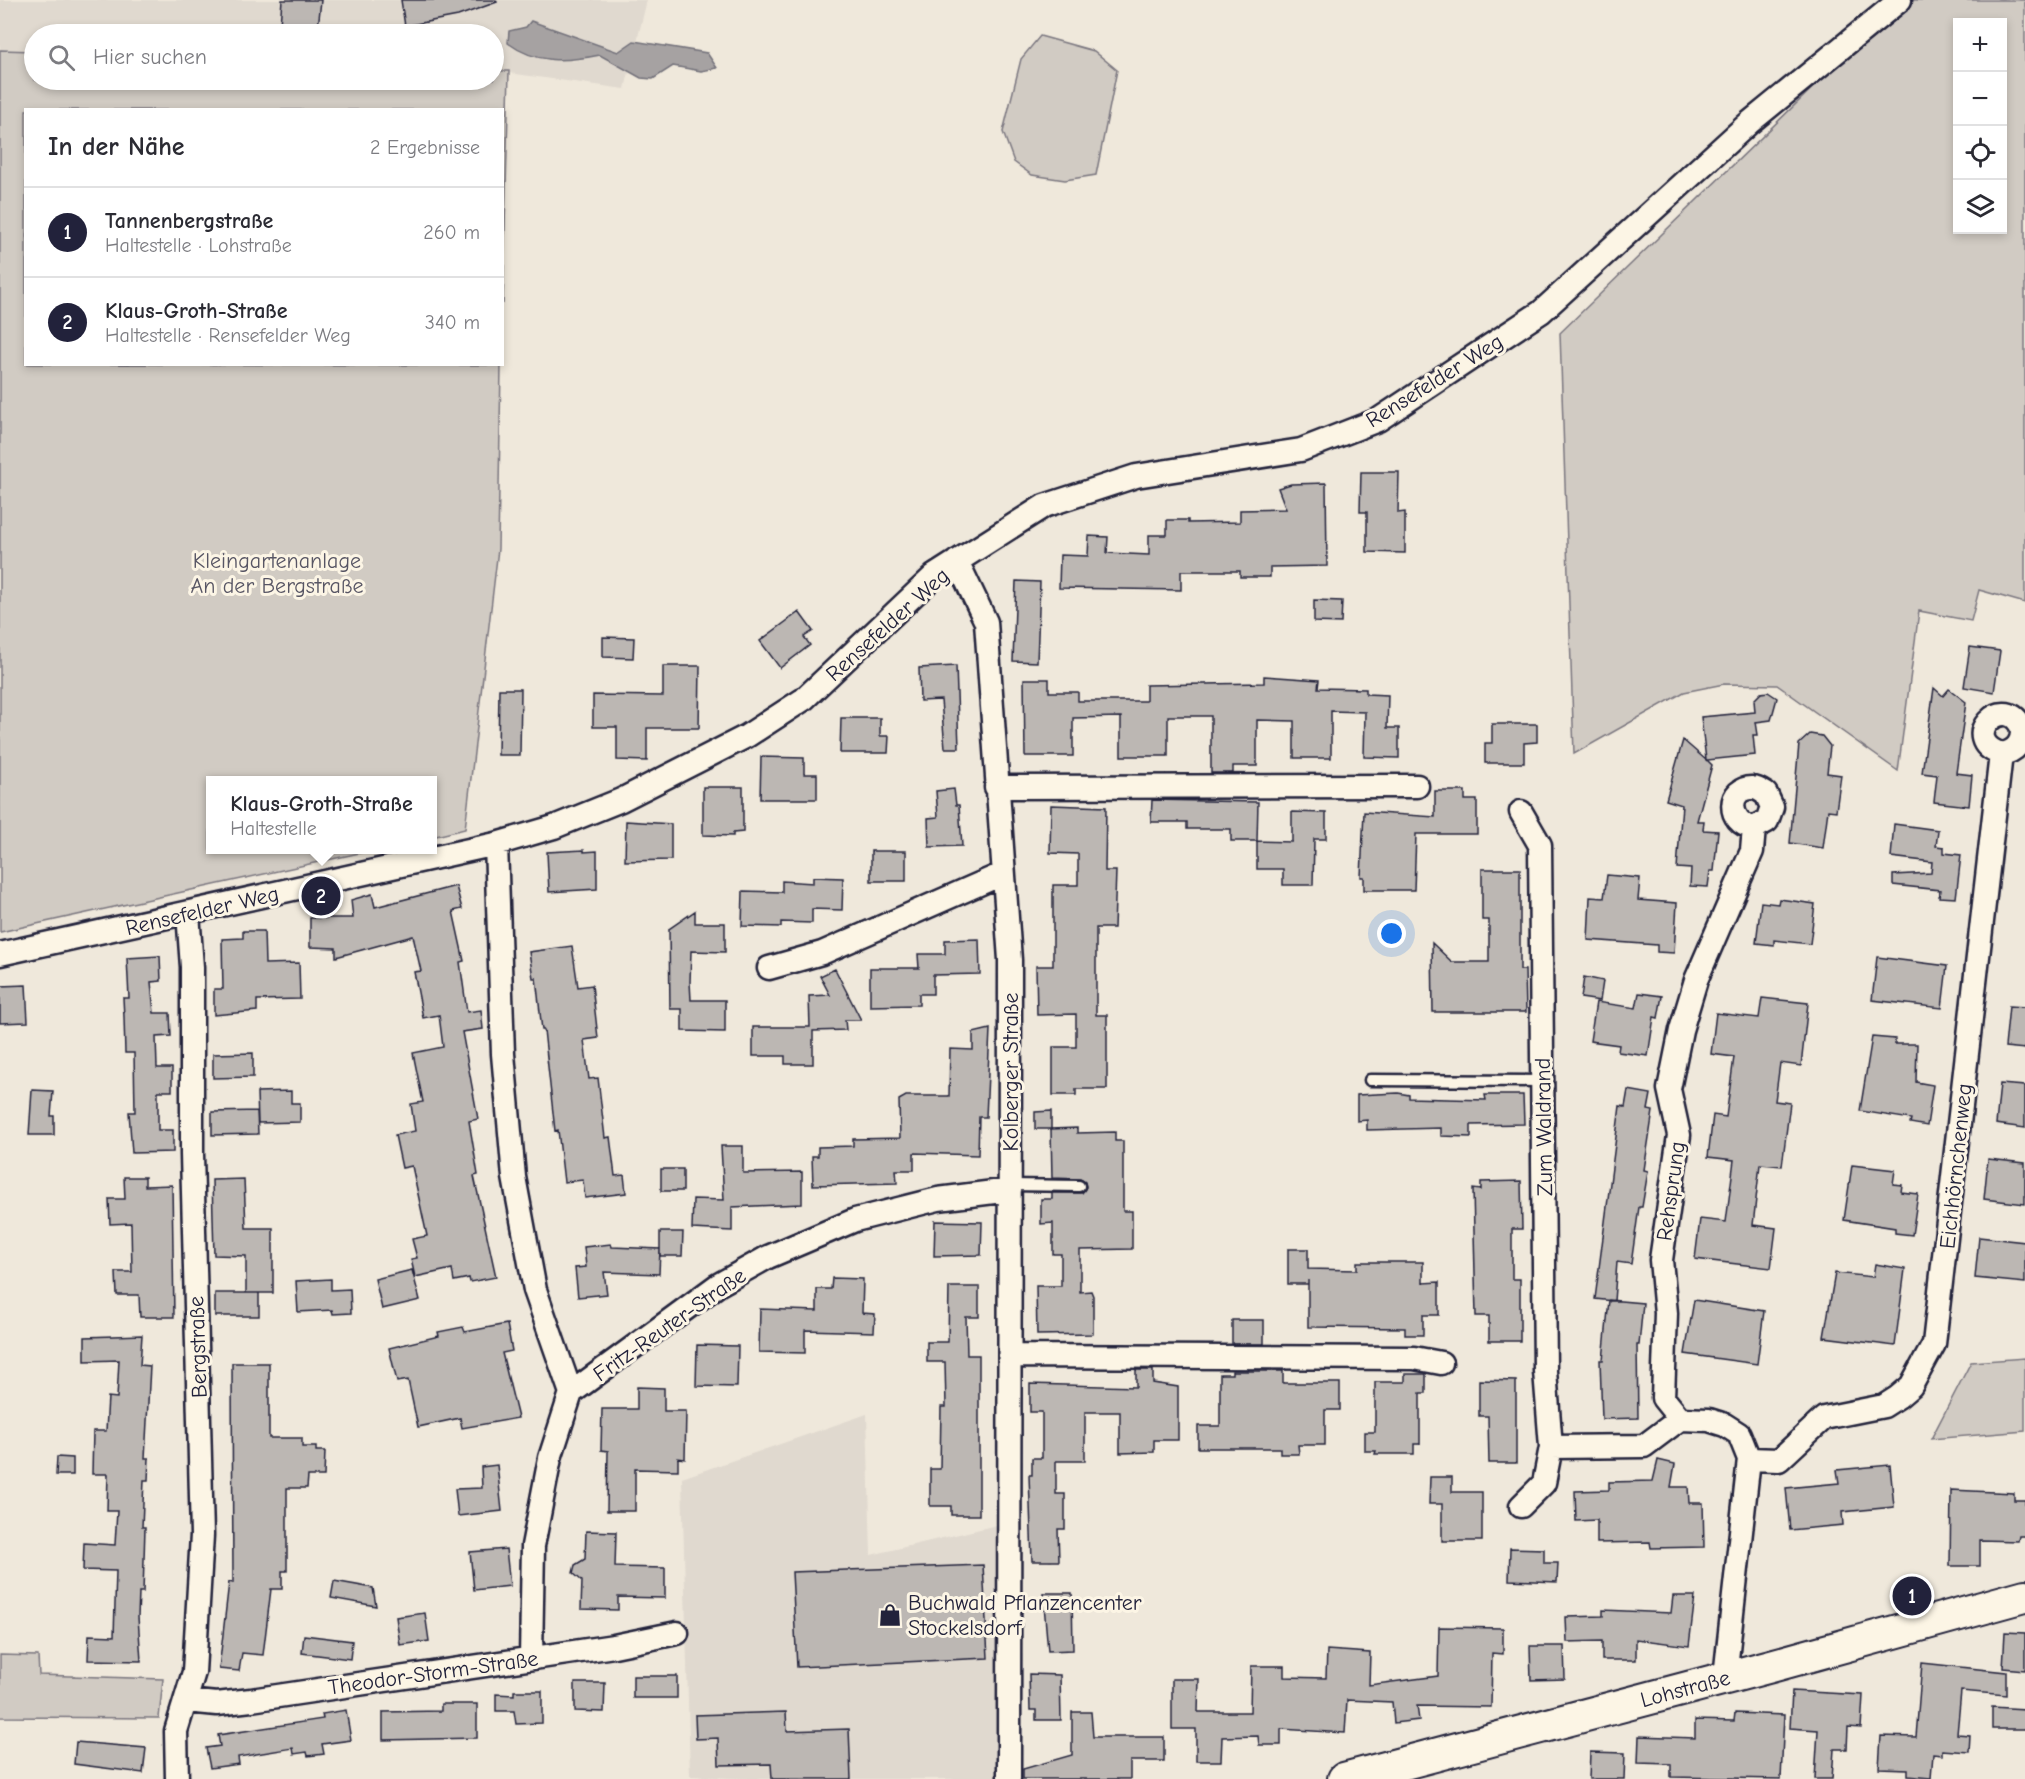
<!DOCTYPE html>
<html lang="de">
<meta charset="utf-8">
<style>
:root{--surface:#fff;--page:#f2f2f3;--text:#2b2b33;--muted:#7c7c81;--line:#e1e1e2;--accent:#22223b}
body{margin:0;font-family:"Comic Neue",sans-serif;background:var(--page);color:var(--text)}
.controls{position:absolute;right:18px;top:18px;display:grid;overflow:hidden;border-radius:0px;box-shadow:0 3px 9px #0003}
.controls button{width:54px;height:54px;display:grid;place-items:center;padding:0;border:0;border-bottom:2px solid var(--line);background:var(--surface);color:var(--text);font:30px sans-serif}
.you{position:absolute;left:1392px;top:934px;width:21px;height:21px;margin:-15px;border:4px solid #fff;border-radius:50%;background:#1a73e8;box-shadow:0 0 0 9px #1a73e833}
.badge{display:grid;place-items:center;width:39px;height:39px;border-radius:50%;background:var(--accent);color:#fff;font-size:20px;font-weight:700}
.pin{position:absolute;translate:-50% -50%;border:3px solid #fff;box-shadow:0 2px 6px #0006}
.popup{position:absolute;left:206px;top:776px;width:231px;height:78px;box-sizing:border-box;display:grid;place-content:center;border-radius:0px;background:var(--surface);filter:drop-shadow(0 2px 4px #0005);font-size:20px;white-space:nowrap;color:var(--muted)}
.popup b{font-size:22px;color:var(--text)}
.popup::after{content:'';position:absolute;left:50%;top:100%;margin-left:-12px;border:12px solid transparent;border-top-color:var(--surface)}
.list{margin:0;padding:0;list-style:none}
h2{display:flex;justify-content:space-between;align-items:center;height:78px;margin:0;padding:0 24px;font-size:26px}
h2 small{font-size:20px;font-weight:400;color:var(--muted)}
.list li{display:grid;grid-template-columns:39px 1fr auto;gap:18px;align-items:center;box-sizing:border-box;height:90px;padding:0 24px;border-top:2px solid var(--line)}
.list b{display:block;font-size:22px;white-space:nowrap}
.list p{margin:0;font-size:20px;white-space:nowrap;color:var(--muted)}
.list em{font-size:20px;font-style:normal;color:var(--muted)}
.icon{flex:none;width:33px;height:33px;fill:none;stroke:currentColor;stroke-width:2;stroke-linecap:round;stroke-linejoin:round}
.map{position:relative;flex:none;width:2025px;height:1779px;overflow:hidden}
.search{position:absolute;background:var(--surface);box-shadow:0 3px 9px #0003;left:24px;top:24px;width:480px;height:66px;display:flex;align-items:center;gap:15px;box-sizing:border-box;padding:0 21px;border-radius:33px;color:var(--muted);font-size:22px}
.panel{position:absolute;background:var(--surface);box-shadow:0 3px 9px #0003;left:24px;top:108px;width:480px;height:258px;border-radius:0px}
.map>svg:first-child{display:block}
.built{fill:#e0d9cf}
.green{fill:#d1cbc3;stroke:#7a767f;stroke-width:1.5;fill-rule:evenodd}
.water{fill:#a6a2a2;stroke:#716f79;stroke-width:1.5}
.building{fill:#bcb7b3;stroke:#22223b;stroke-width:1.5}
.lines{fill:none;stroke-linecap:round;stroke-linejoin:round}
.service-casing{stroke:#22223b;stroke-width:15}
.minor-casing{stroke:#22223b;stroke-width:27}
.secondary-casing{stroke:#22223b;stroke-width:36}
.service{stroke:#fcf5e5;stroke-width:10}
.minor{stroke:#fcf5e5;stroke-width:22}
.secondary{stroke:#fcf5e5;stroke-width:32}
.labels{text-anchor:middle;stroke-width:6;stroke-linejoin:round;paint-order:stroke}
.street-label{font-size:22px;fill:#22223b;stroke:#fcf5e5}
.park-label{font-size:22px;fill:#575564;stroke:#fcf5e5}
.poi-label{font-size:22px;fill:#22223b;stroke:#fcf5e5;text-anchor:start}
</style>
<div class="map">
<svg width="2025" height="1779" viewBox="0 0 2025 1779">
<rect width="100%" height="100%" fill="#efe8db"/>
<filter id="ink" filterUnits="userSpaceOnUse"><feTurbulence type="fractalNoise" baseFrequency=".0167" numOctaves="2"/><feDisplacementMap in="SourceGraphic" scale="12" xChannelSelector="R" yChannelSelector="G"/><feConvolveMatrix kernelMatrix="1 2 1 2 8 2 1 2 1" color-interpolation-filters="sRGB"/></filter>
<g filter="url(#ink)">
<path class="built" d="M0,0H647L637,41L618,52L539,23L518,27L573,61L600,55L629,72L625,89L494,71V34H34V51L0,50Z
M867,1414L871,1555L997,1525L998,1779H748L690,1776L682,1478Z"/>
<path class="green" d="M1903,0H2025V603L1979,590L1971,621L1919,611L1898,771L1777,685L1724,684L1684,692L1574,754L1560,333ZM1958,22H2002V230H1958Z
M1040,36L1094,51L1117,70L1096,175L1065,180L1032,175L1014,162L1003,132L1021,59Z
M0,50L34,51V80H494V71H509L503,304L502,110H26V364L501,365L498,549L465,829L432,837V780H210V850H373L0,932Z
M2025,1358V1431L1931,1439L1971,1362Z
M0,1655L38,1656L39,1675L163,1679L159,1718L0,1717Z"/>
<path class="water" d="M531,21L618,52L634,41L707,53L717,68L701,71L673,66L653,79L641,78L600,55C566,62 536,64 508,43L509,31L526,27Z"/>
<path class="building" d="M282,0H321L318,28L280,25Z
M401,0H496L497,2L458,16L405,26Z
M1361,472H1399L1398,513L1405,512V553L1367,552V512H1360Z
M1326,483L1327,566L1270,567V577H1240V571H1181V590L1059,588L1060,555L1088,556L1089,536L1108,537L1107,553L1149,555V535H1167V520H1188V523L1240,522V510L1286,509L1278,488L1291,484Z
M1016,581L1040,582L1037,662L1013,661Z
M1314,600L1342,601L1341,623L1314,622Z
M799,612L813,631L804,637L810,645L780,668L760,641Z
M603,637L634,638L633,658L603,657Z
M1970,647L2000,651L1994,692L1964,687Z
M663,666H700L699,728H647V761L617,760V727H593V695L663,696Z
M956,666L959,748H945L941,700L920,701L919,668Z
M1264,676L1319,680L1318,688L1366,689V694L1388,695L1387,728H1399V758L1364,757L1365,712L1331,711V758H1294V721L1257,720V766H1233V773H1211V716H1168V756H1121V717L1073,718V756H1025L1024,679H1049V692H1078V701H1146V685L1264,683Z
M1934,688L1943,696L1949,689L1966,702L1956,773L1972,775L1969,806L1934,802L1937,775L1922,773Z
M499,689H521L520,755H498Z
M1768,692L1777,698L1771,720L1756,722L1758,735H1753L1755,755L1707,760L1712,765L1697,821H1704L1703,830L1718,831L1714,871H1710L1708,887L1690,886L1691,869L1677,868L1682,805L1666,800L1683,740L1706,760L1701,717L1755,712L1754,700L1761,693Z
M841,718H880V736H889L888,753H840Z
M1492,724H1537V742L1524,743V763H1485V743H1492Z
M1810,734L1822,736L1830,746L1827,773L1841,775L1836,811L1828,810L1823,848L1790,843L1799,744Z
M761,757L804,758V774H817V799H760Z
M703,787H743V832L733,833V836L703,835Z
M954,789L956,805H959L962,846L929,847L928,818L938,817L936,791Z
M1435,791H1465V800H1477V834H1416L1414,890H1364V877H1361L1364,812L1435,817Z
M1152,800L1258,802L1257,841H1231V829H1187V822H1151Z
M1051,805L1106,807L1105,871H1116L1114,928H1096V1015H1107V1089H1076V1095H1053V1047H1076V1014L1037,1015L1036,966H1053V885H1078V854L1050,853Z
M1292,812L1326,813V839H1314L1313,885H1283V869H1257V841L1292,842Z
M626,821L671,824V860L625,861Z
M1894,824L1938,830L1936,846L1944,847V853L1961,855L1956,898L1939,897L1940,890L1893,885V875L1931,873L1932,862L1891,857Z
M584,850V852L597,851V889L549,892L547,852Z
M871,851H906V881H871Z
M1482,869H1520V970H1525L1526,1012H1433L1432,943L1452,962H1489V920H1482Z
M1607,875L1640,878L1638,900L1677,903L1674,953L1657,952V945L1588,940L1590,897L1604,898Z
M813,877L843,878L842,910L812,909V923L781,922V927L742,926L743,891L782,892V881L813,883Z
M456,886L462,909L453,911L464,961L460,962L467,1012L481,1010L483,1029L462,1032L478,1119L469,1121L478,1175L474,1176L496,1277L470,1282L469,1278L454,1281L452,1269L415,1277L411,1259L417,1258L412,1239L427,1236L412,1166L402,1168L395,1135L415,1131L411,1104L423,1102L413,1053L443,1047L439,1015L423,1018L414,972L421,971L413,936L336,957V948L310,947V918H353L351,900L372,894L375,907Z
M1779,899L1815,904L1810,944L1774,940V945L1756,943L1761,902L1778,904Z
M695,911V923H725V952L691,951L690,982L691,1000H725V1032L682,1031V1009H670L669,929Z
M243,931H264L265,964L299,963L300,999L257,1000V1011L214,1015V989H223L222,939L243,938Z
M979,939L980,974L933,975V994H919V1005L870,1006V968H919L918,954H945V940Z
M572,946L578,987L592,985L598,1038L584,1040L589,1079L598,1078L605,1138L610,1137L615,1176L624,1175L626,1193L585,1198L583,1180L564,1182L558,1130L555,1131L544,1030H542L536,978H533L529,952Z
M160,956L161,981L151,982L154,1013H170L171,1036L156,1037L157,1068H172V1091H158V1130H173V1152L132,1153L129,1112H135L134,1053H125L124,1017L123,998H129L127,958Z
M1877,957L1947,966L1942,1008L1872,1000Z
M835,969L861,1020H845L846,1030L813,1031V1064H785V1056H753V1027H810L809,996L830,995L820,976Z
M1584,977L1603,981L1600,1001L1581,998Z
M26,985L28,1022L0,1023V986Z
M1639,993L1662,996L1658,1018L1654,1017L1648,1056L1618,1052L1619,1045L1590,1041L1596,1002L1636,1008Z
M1762,998L1808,1003L1801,1066L1780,1063L1775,1101L1790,1103L1782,1166L1760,1164L1753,1225L1776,1228L1771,1268L1695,1259L1700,1219L1726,1222L1734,1160L1708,1157L1713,1115L1726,1117L1734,1057L1711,1054L1716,1013L1759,1018Z
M2009,1006L2025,1007V1049L2005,1047Z
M990,1029L986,1117H979L978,1155L914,1153V1170H896L897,1183L813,1185L812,1156H818V1147L853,1146V1139L900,1138L899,1100L906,1096H949L950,1049L973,1050V1033Z
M1872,1037L1895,1039V1044H1917L1916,1082L1933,1085L1927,1126L1910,1123L1911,1119L1860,1111Z
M253,1053V1077L213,1078V1054Z
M2000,1084L2025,1086V1128L1996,1124Z
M32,1090L53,1091L51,1116H54V1135H29Z
M1628,1090L1651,1094L1648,1110L1653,1111L1644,1170L1648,1171L1642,1207H1639L1631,1264L1617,1262L1614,1301L1595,1299L1620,1106L1625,1107Z
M291,1091V1103H300V1122L258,1123L257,1092Z
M1398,1093L1409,1095V1098L1486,1100L1485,1095H1523L1524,1124L1471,1125V1137L1441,1136V1128L1367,1130V1120L1357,1121V1095Z
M257,1111L258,1134L212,1135V1112Z
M1051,1111V1129H1035V1112Z
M1077,1128V1133L1115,1132V1141H1123V1211H1132V1249L1080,1250V1292L1091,1291L1093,1296V1334L1037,1335L1036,1286H1061V1254H1053V1223L1041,1224V1199H1052V1193H1082L1086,1187L1085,1182L1080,1179L1052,1178L1051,1129Z
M721,1146H743V1173L802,1172V1204L732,1207V1231L692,1229L693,1199L724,1200Z
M1988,1159L2025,1163V1204L1984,1199Z
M1852,1165L1895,1170L1893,1184L1902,1185L1901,1192L1918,1194L1912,1235L1895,1233V1228L1844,1220Z
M661,1169H683V1191H661Z
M124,1177H145V1186L172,1185L174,1317H140L139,1295H117L116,1272H132L131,1223L110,1224L109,1199H125Z
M244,1179L246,1228H273V1293H246V1256L214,1255L212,1180Z
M1521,1181L1522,1229H1512V1279H1520V1341H1489V1316H1476L1473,1189L1481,1190V1182Z
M935,1221L982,1222L981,1255L934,1256Z
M660,1232H683L682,1256H660Z
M1979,1237L2025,1242V1283L1975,1278Z
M611,1244L612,1247L660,1249L659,1274L604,1272L607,1294L578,1297L575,1268L586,1267L584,1247Z
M1288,1249H1308V1269L1357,1270V1262H1423V1283L1439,1282V1315H1423V1335H1405V1328L1308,1327V1280V1284H1288Z
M1875,1264L1905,1269L1895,1346L1824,1337L1835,1273L1873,1277Z
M412,1270L420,1300L382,1309L375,1279Z
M832,1278L863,1279L862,1313L875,1314L874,1332L805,1330V1353L759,1352L760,1309L817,1311V1289H831Z
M331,1279V1290L350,1289L351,1313L333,1314L332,1310L298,1312L296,1281Z
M949,1287H979V1317H966L967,1355H979V1515H951V1506H930V1469H940L941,1407H946L945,1362H927V1342H948Z
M215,1293H259V1316H215Z
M1609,1300L1643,1303L1639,1345H1637L1638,1418L1602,1419L1600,1360H1603Z
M1694,1300L1764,1311L1757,1364L1685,1354Z
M1232,1320H1264V1344H1232Z
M507,1324L512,1351L502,1353L518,1418L462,1428L460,1418L418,1427L408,1380L397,1382L389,1348L439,1336L438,1332L463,1327L465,1332Z
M142,1335L140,1365L150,1366L145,1458H149L148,1480H144L142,1527H145L143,1592H139L138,1617L141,1661L88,1660L89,1635L114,1636L116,1571L83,1570L84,1543L115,1545L117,1511H107L108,1474H92L93,1431H106L108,1397L117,1398L119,1360L85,1361V1337Z
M697,1345L738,1346L737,1387L696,1386Z
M232,1363H269V1438H302V1447H316V1451H325L324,1476H308L307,1488H287V1571H282V1589H271L263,1655L242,1653L239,1671L219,1669L229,1582L233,1583Z
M1136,1370H1153V1383L1178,1387V1440H1154V1452L1120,1453V1412H1085V1461H1056V1494H1065V1529H1058L1059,1561H1032L1029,1475H1032V1458H1042V1412H1030V1384L1136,1387Z
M1232,1371H1283V1383H1340V1410H1325V1445H1298L1299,1454H1280V1448H1198V1426H1220V1374H1232Z
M1405,1374H1426V1393H1420V1444H1414V1454H1375L1376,1451H1365V1432H1375V1382H1405Z
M1479,1380L1516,1381V1463H1489L1488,1416H1479Z
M637,1387L664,1388V1411H686L685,1459L678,1458V1470L635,1469V1511H607L608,1451L601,1450L602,1409H637Z
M57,1457L73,1458V1475H56Z
M1658,1460L1675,1464L1671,1487H1688L1689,1503H1703L1704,1547L1651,1548L1650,1542L1597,1543V1520L1576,1521L1575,1491L1609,1490V1482L1653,1481Z
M497,1465L502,1511L458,1516L455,1489L482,1488L481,1467Z
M1890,1465L1894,1507L1842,1512L1843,1525L1790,1530L1786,1488L1839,1483L1837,1470Z
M1430,1477H1452V1492H1482V1541H1442V1504H1429Z
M1951,1490L2014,1493V1500H2025V1536H2019L2018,1541L1980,1540V1566H1950Z
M586,1531L616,1532L615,1567L665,1568V1598L618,1597V1610L581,1609L582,1581L573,1573L575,1565L585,1559Z
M1510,1548L1544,1549V1563H1558L1557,1582L1509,1580Z
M506,1549L510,1586L474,1590L470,1552Z
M983,1565L988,1658L797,1667L792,1572Z
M334,1581L373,1588L376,1606L331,1598Z
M1043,1593H1072L1073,1650L1048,1651Z
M1673,1596H1695L1689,1646L1636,1639V1660H1602V1641L1567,1642L1566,1617L1603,1616V1610L1671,1613Z
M425,1613L429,1641L400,1645L396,1617Z
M1439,1627L1503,1628V1654L1492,1653L1491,1707L1417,1706L1419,1720L1394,1723L1392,1702L1347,1700L1345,1733L1281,1729V1745H1259L1258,1736L1222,1737L1221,1761H1196V1729H1172V1679H1199L1198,1712H1250L1251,1666H1284V1677L1326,1678L1327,1650L1370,1653L1369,1685L1438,1676Z
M2005,1632L2025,1633V1670L2003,1668Z
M304,1635L352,1641L350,1659L302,1653Z
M1530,1646H1564L1565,1679L1531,1680Z
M1922,1663L2006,1672V1695L1961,1691L1957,1734L1970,1735L1969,1752L1942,1750V1755L1933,1754L1931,1778L1908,1776V1769L1879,1768L1881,1736L1916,1737Z
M1029,1674L1060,1675L1061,1720H1036V1710H1030Z
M633,1676H677V1698H633Z
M575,1683H605L604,1712L575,1711Z
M514,1691H542V1723L516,1724L514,1711H496V1694L514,1695Z
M1792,1691L1863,1695L1861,1728L1848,1727L1847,1749H1834L1832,1779H1815L1818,1730L1790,1728Z
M441,1704H477V1738L383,1740V1712L441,1711Z
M1992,1707L2025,1709V1729H1992Z
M346,1710L351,1740L322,1744L324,1754L308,1756L307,1752L294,1754L293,1748L238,1757L239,1764L210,1768L206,1748L220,1746L218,1735L323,1719L322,1714Z
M786,1712L787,1731L849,1729L851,1779H772L771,1764L719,1765L718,1738L696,1739L695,1715Z
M1072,1712H1091L1093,1737H1164V1761H1130V1779H1023V1769L1072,1755Z
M1735,1713L1784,1715L1781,1779L1671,1777V1764L1638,1763L1639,1736L1695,1738V1720L1734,1721Z
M76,1742L146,1748L143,1773L74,1764Z
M1590,1752L1625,1753L1624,1779H1589Z"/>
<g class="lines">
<g class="service-casing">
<path id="service" d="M1370,1080L1542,1081
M1010,1185L1079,1186"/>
</g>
<g class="minor-casing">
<path id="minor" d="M957,561L986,622L1010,960L1009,1779
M996,787L1417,786
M1521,812L1540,845L1545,1371L1551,1447
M496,844L503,1054L514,1177L535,1290L571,1393L550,1458L533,1546L531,1658
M0,954L496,844L554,827L621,800L747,736L804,699L934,576L1044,506L1136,476L1301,450L1378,420L1541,312L1749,123L1900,0
M769,968L822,953L1002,874
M1011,1356L1414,1358L1441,1363
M571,1393L718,1285L768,1257L855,1220L938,1199L1010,1190
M1680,1419L1663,1398L1666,1313L1661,1260L1679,1135L1669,1089L1681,1030L1696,980L1752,851L1754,828L1767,821L1772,807L1766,794C1763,792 1757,788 1753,788C1728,786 1725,823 1754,828
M1749,1459L1779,1460L1824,1418L1884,1406L1898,1397L1911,1386L1934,1344L2001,754C2015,752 2025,742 2021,726C2004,692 1957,739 2001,754
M1521,1506L1544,1483L1551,1447L1644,1446L1680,1419L1709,1420L1725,1425L1739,1434L1749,1459L1725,1677
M187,1701L217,1704L251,1700L614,1646L677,1633
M177,1779L176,1731L194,1672L202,1535L192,1154V967L188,913"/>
</g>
<g class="secondary-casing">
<path id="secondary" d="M1344,1779L1771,1666L2025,1596"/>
</g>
<use href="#service" class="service"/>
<use href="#minor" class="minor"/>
<use href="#secondary" class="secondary"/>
</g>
</g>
<defs>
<g id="shop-bare" transform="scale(1.8)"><path d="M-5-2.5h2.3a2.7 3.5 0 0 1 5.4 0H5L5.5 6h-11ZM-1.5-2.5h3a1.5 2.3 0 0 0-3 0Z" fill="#22223b" stroke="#fcf5e5" stroke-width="2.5" paint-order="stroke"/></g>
</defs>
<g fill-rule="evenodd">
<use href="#shop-bare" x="890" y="1615"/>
</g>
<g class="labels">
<g class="street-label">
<text transform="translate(1434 380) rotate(-32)" y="8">Rensefelder Weg</text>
<text transform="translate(887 624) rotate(-42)" y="8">Rensefelder Weg</text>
<text transform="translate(202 910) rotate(-13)" y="8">Rensefelder Weg</text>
<text transform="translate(1010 1072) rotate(-90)" y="8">Kolberger Straße</text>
<text transform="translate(1543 1127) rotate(-91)" y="8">Zum Waldrand</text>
<text transform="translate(1955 1166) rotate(-84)" y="8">Eichhörnchenweg</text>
<text transform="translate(1670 1191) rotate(-82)" y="8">Rehsprung</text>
<text transform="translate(669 1324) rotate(-35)" y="8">Fritz-Reuter-Straße</text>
<text transform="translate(197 1347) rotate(-92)" y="8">Bergstraße</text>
<text transform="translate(433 1672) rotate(-8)" y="8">Theodor-Storm-Straße</text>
<text transform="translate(1685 1688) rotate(-15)" y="8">Lohstraße</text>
</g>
<g class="park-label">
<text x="277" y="568">Kleingartenanlage<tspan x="277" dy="25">An der Bergstraße</tspan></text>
</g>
<g class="poi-label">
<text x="908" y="1610">Buchwald Pflanzencenter<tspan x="908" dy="25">Stockelsdorf</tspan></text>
</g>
</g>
</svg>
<div class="controls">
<button>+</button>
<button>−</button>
<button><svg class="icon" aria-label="locate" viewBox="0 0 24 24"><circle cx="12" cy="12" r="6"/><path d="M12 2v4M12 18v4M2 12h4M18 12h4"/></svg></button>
<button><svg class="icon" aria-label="layers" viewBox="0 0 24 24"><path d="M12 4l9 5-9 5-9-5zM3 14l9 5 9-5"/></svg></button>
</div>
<div class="you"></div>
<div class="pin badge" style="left:1912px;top:1596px">1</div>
<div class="pin badge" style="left:321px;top:896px">2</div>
<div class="popup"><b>Klaus-Groth-Straße</b>Haltestelle</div>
<div class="search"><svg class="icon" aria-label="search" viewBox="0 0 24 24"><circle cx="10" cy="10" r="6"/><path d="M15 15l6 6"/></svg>Hier suchen</div>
<section class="panel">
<h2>In der Nähe<small>2 Ergebnisse</small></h2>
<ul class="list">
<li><span class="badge">1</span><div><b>Tannenbergstraße</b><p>Haltestelle · Lohstraße</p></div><em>260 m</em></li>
<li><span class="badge">2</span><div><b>Klaus-Groth-Straße</b><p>Haltestelle · Rensefelder Weg</p></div><em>340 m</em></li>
</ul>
</section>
</div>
